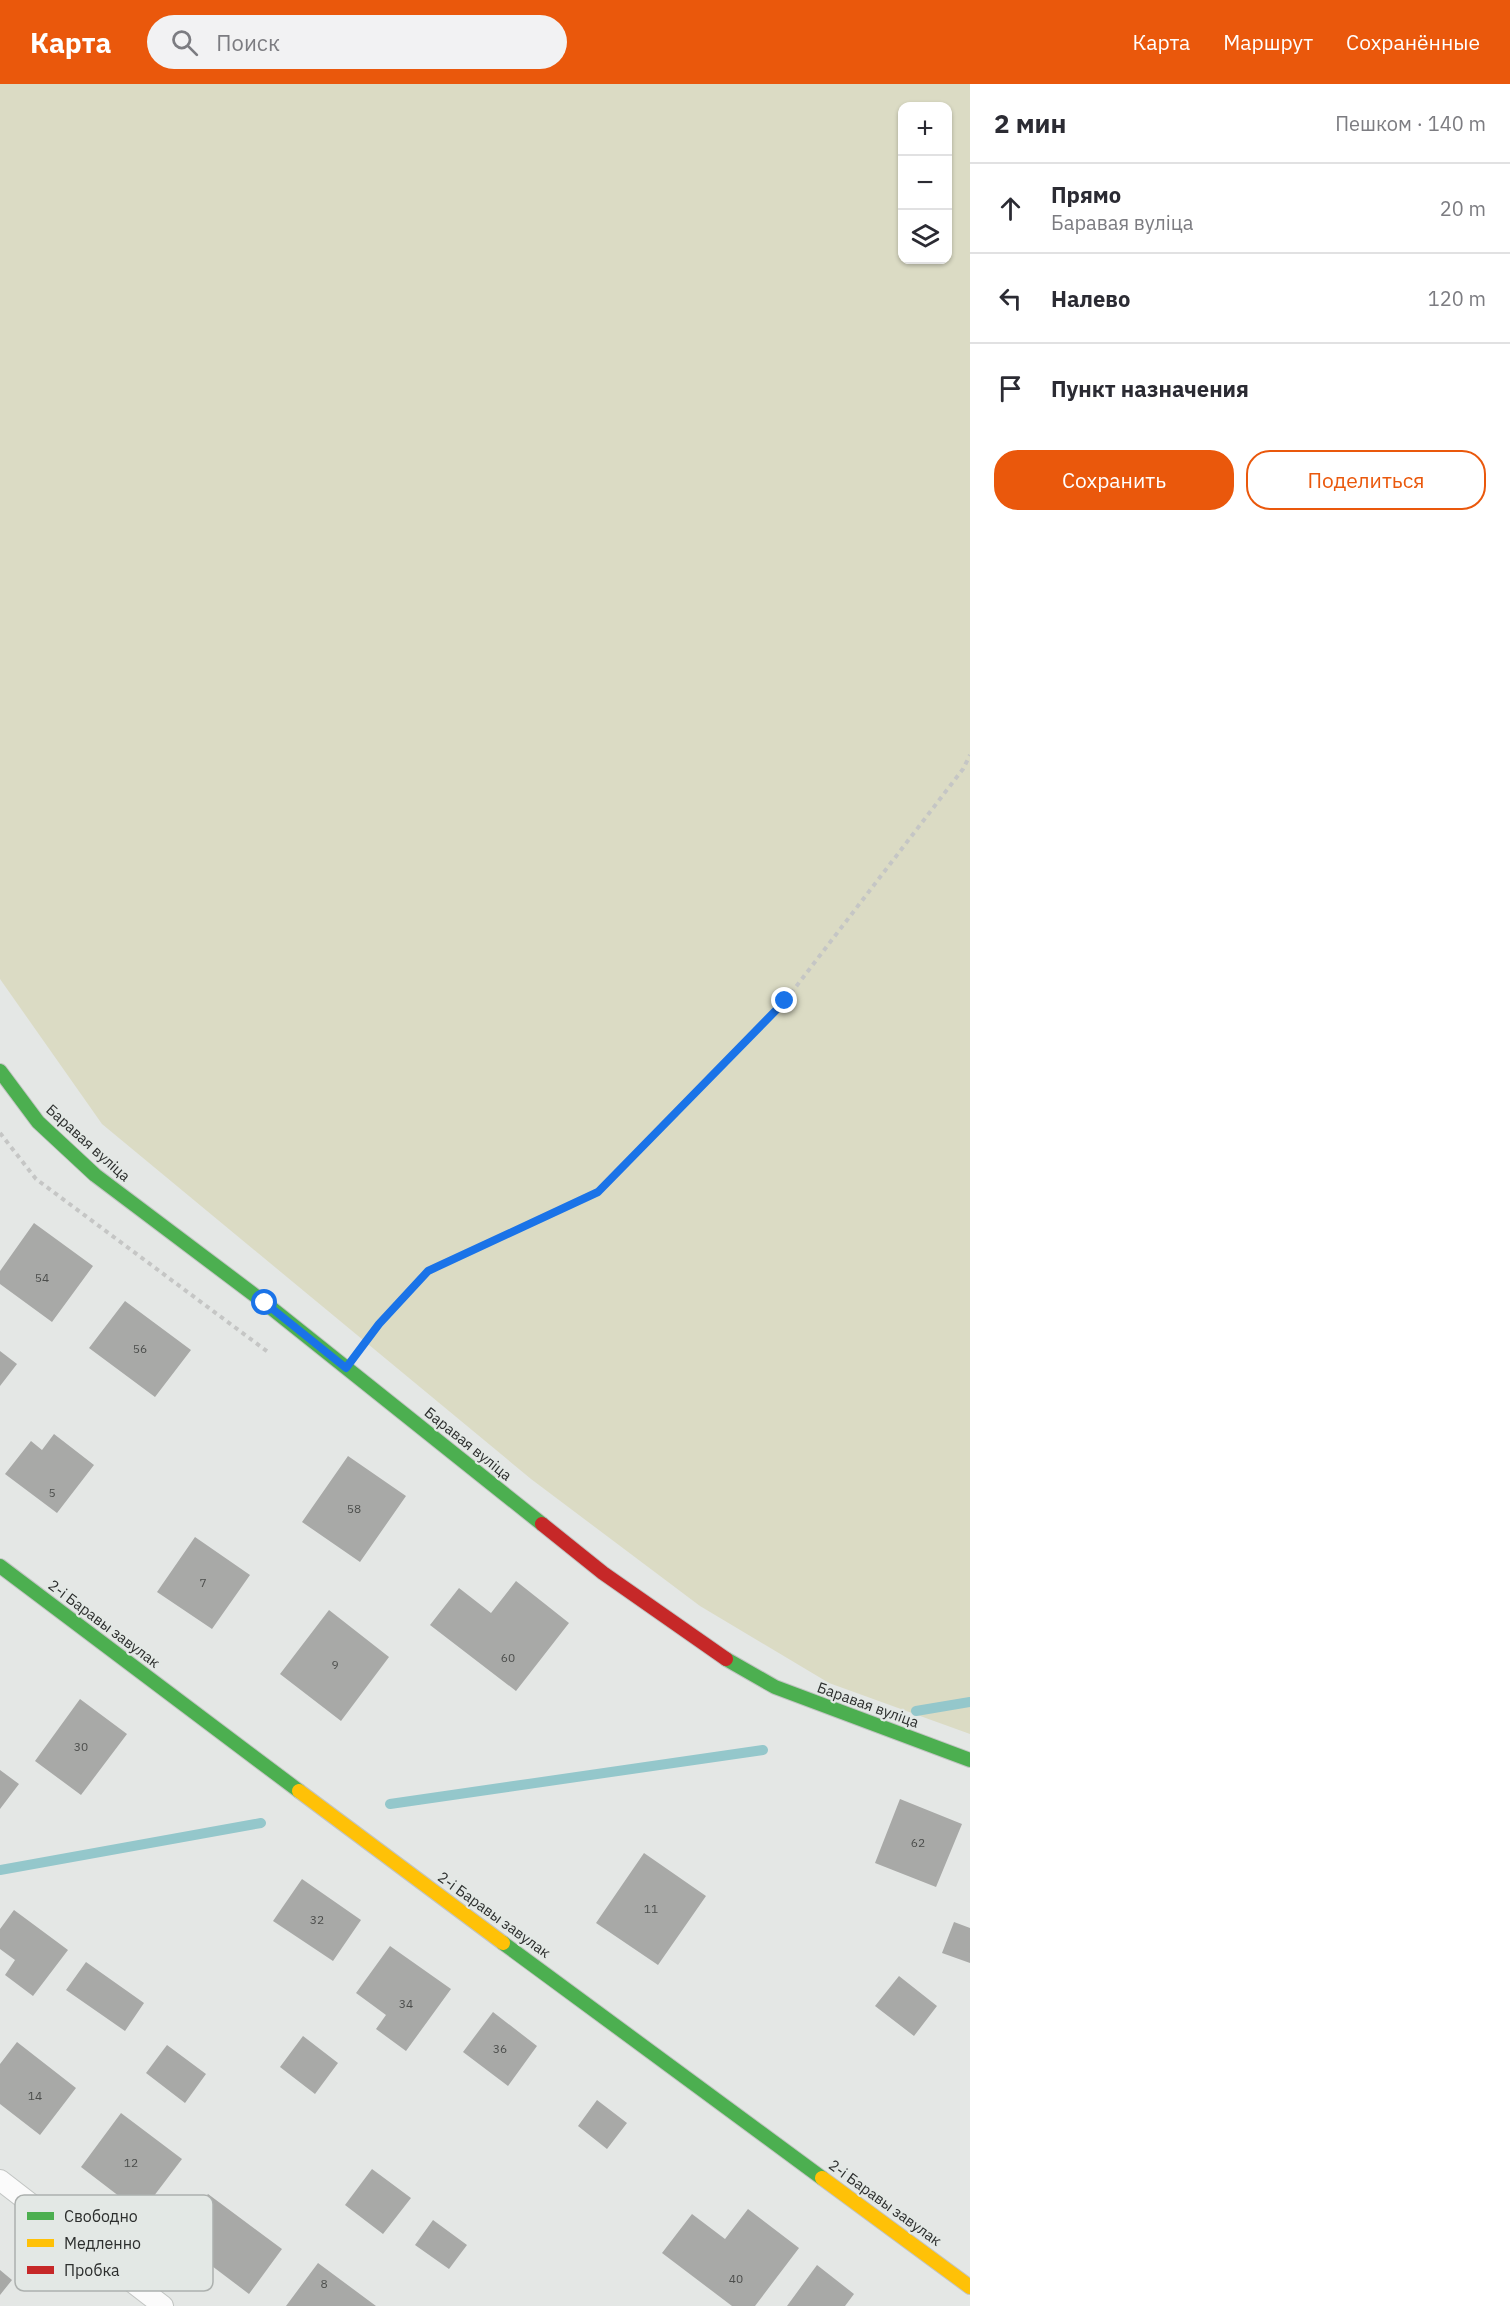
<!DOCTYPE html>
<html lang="ru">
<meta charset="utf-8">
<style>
:root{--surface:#fff;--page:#f2f2f3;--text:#2b2b33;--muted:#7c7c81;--line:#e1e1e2;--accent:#ea580c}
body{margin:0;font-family:"IBM Plex Sans",sans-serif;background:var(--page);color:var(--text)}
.controls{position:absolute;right:18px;top:18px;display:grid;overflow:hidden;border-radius:12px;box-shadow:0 2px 4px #0004}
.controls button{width:54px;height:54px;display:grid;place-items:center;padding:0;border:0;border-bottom:2px solid var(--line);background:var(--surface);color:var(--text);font:30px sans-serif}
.stop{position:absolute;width:18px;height:18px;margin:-14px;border:4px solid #1a73e8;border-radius:50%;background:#fff}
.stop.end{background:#1a73e8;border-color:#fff;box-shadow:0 2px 6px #0008}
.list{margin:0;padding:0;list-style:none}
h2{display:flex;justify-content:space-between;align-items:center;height:78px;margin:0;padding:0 24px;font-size:26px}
h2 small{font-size:20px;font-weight:400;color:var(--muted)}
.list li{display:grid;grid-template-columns:39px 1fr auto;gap:18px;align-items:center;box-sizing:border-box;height:90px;padding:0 24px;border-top:2px solid var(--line)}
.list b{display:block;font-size:22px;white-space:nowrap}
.list p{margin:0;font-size:20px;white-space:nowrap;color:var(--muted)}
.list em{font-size:20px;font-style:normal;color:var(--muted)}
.actions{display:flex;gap:12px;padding:18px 24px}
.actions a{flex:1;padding:14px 0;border:2px solid var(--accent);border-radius:24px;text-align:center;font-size:21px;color:var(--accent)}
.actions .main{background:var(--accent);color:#fff}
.icon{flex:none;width:33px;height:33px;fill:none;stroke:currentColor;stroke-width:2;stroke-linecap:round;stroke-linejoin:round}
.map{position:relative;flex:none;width:970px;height:2222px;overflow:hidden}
header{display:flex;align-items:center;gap:36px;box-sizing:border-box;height:84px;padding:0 30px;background:var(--accent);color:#fff}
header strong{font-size:28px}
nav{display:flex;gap:33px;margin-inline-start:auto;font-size:21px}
.search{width:420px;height:54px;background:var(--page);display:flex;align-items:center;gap:15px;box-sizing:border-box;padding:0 21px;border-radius:33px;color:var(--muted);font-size:22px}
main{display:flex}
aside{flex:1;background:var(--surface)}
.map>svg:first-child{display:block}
.green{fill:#dbdbc4;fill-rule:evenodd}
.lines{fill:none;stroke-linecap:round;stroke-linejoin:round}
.stream{stroke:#94c7cb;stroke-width:10}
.building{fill:#a8a9a7}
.lane-casing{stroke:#c2c5c3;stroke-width:22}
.fast-casing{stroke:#c2c5c3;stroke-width:16}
.slow-casing{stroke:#c2c5c3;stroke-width:16}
.jam-casing{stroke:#c2c5c3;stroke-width:16}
.path{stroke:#c5c6c5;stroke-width:4;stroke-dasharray:4.5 4.5;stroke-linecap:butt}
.lane{stroke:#fbfbfb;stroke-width:20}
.fast{stroke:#4caf50;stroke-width:14}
.slow{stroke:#ffc107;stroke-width:14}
.jam{stroke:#c62828;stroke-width:14}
.route{stroke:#1a73e8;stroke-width:8}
.labels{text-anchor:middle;stroke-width:4.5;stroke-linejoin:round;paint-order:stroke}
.number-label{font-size:12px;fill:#4c4e4c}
.street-label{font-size:15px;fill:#2d2f2e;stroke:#e3e8e5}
.key{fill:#e3e8e5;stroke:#acb0ae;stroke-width:1.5}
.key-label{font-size:16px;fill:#2d2f2e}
</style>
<header>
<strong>Карта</strong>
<div class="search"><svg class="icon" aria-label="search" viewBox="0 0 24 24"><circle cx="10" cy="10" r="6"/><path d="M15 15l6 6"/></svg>Поиск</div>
<nav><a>Карта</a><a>Маршрут</a><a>Сохранённые</a></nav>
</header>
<main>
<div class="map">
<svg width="970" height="2222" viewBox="0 0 970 2222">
<rect width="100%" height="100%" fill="#e4e7e5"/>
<path class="green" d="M0,0H970V1650L829,1599L700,1522L531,1395L102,1040L0,895ZM902,22H948V176H902Z"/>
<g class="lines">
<path class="stream" d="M916,1627L970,1618
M390,1720L763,1666
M0,1786L261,1739"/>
</g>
<path class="building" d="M34,1139L93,1182L52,1238L0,1200V1187Z
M125,1217L191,1266L155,1313L89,1264Z
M0,1267L17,1280L0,1302Z
M54,1350L94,1381L57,1429L5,1390L31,1357L42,1366Z
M348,1372L406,1412L360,1478L302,1438Z
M195,1453L250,1491L212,1545L157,1508Z
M516,1497L569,1539L516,1607L430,1541L459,1504L491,1529Z
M329,1526L389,1573L341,1637L280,1590Z
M80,1615L127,1650L81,1711L35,1677Z
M0,1686L19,1700L0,1725Z
M900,1715L962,1740L936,1803L875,1779Z
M644,1769L706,1812L658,1881L596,1839Z
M302,1795L361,1836L333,1877L273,1837Z
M14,1826L68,1866L33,1912L5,1891L15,1876L0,1865V1845Z
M954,1838L970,1844V1879L942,1869Z
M390,1862L451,1905L406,1967L376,1945L386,1931L356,1909Z
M86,1878L144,1919L125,1947L66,1906Z
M899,1892L937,1922L914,1952L875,1922Z
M493,1928L537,1962L508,2002L463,1968Z
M303,1952L338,1979L315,2010L280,1983Z
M17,1958L76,2004L40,2051L0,2020V1980Z
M167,1961L206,1990L185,2019L146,1989Z
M597,2016L627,2039L607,2065L578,2042Z
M121,2029L182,2075L141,2129L81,2083Z
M372,2085L411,2114L383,2150L345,2121Z
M208,2110L282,2165L249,2210L175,2154Z
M748,2125L799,2164L755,2222H732L662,2169L692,2130L725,2155Z
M433,2136L467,2161L449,2185L415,2161Z
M318,2179L376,2222H286Z
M817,2181L854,2210L845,2222H787Z
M0,2186L12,2196L0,2211Z"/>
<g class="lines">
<g class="lane-casing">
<path id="lane" d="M0,2096L163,2222"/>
</g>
<g class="fast-casing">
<path id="fast" d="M0,987L38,1038L95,1091L265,1219L542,1440
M0,1482L299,1707
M726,1575L775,1603L970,1676
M503,1859L822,2094"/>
</g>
<g class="slow-casing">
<path id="slow" d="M299,1707L503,1859
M822,2094L970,2203"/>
</g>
<g class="jam-casing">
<path id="jam" d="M542,1440L603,1489L726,1575"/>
</g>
<path class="path" d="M0,1049L36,1095L268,1268
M366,1257L379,1240L428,1187L598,1108L785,917L963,685L970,671"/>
<use href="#lane" class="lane"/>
<use href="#fast" class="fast"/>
<use href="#slow" class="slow"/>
<use href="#jam" class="jam"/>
</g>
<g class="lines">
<path class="route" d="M265,1219L346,1284L379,1240L428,1187L598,1108L785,917"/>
</g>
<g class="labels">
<g class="number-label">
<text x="42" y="1198">54</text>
<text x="140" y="1269">56</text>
<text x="52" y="1413">5</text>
<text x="354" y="1429">58</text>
<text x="203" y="1503">7</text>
<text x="508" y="1578">60</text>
<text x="335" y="1585">9</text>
<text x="81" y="1667">30</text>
<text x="918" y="1763">62</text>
<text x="651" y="1829">11</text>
<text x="317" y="1840">32</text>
<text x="406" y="1924">34</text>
<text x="500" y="1969">36</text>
<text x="35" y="2016">14</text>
<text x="131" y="2083">12</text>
<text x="736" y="2199">40</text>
<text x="324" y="2204">8</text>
</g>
<g class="street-label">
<text transform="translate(88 1059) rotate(42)" y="5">Баравая вуліца</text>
<text transform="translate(468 1360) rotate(39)" y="5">Баравая вуліца</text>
<text transform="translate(104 1540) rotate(37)" y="5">2-і Баравы завулак</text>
<text transform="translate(868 1621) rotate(20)" y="5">Баравая вуліца</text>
<text transform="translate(494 1831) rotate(36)" y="5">2-і Баравы завулак</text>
<text transform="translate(885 2119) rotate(36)" y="5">2-і Баравы завулак</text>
</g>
</g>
<rect x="15" y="2111" width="198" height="96" rx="9" class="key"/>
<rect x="27" y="2128" width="27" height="8" fill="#4caf50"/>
<rect x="27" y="2155" width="27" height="8" fill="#ffc107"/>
<rect x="27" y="2182" width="27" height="8" fill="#c62828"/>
<g class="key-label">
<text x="64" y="2138">Свободно</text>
<text x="64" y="2165">Медленно</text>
<text x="64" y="2192">Пробка</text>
</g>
</svg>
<div class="controls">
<button>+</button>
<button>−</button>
<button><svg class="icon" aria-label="layers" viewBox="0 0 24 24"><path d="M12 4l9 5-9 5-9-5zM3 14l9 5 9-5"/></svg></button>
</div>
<div class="stop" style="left:265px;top:1219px"></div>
<div class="stop end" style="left:785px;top:917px"></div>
</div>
<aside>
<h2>2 мин<small>Пешком · 140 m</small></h2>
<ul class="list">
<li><svg class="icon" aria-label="ahead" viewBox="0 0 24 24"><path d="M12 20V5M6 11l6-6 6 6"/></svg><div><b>Прямо</b><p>Баравая вуліца</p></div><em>20 m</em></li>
<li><svg class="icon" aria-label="left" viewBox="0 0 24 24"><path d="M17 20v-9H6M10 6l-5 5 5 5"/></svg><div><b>Налево</b></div><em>120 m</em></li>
<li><svg class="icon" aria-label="arrive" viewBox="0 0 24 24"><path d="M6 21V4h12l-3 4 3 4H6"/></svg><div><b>Пункт назначения</b></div></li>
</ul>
<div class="actions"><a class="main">Сохранить</a><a>Поделиться</a></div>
</aside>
</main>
